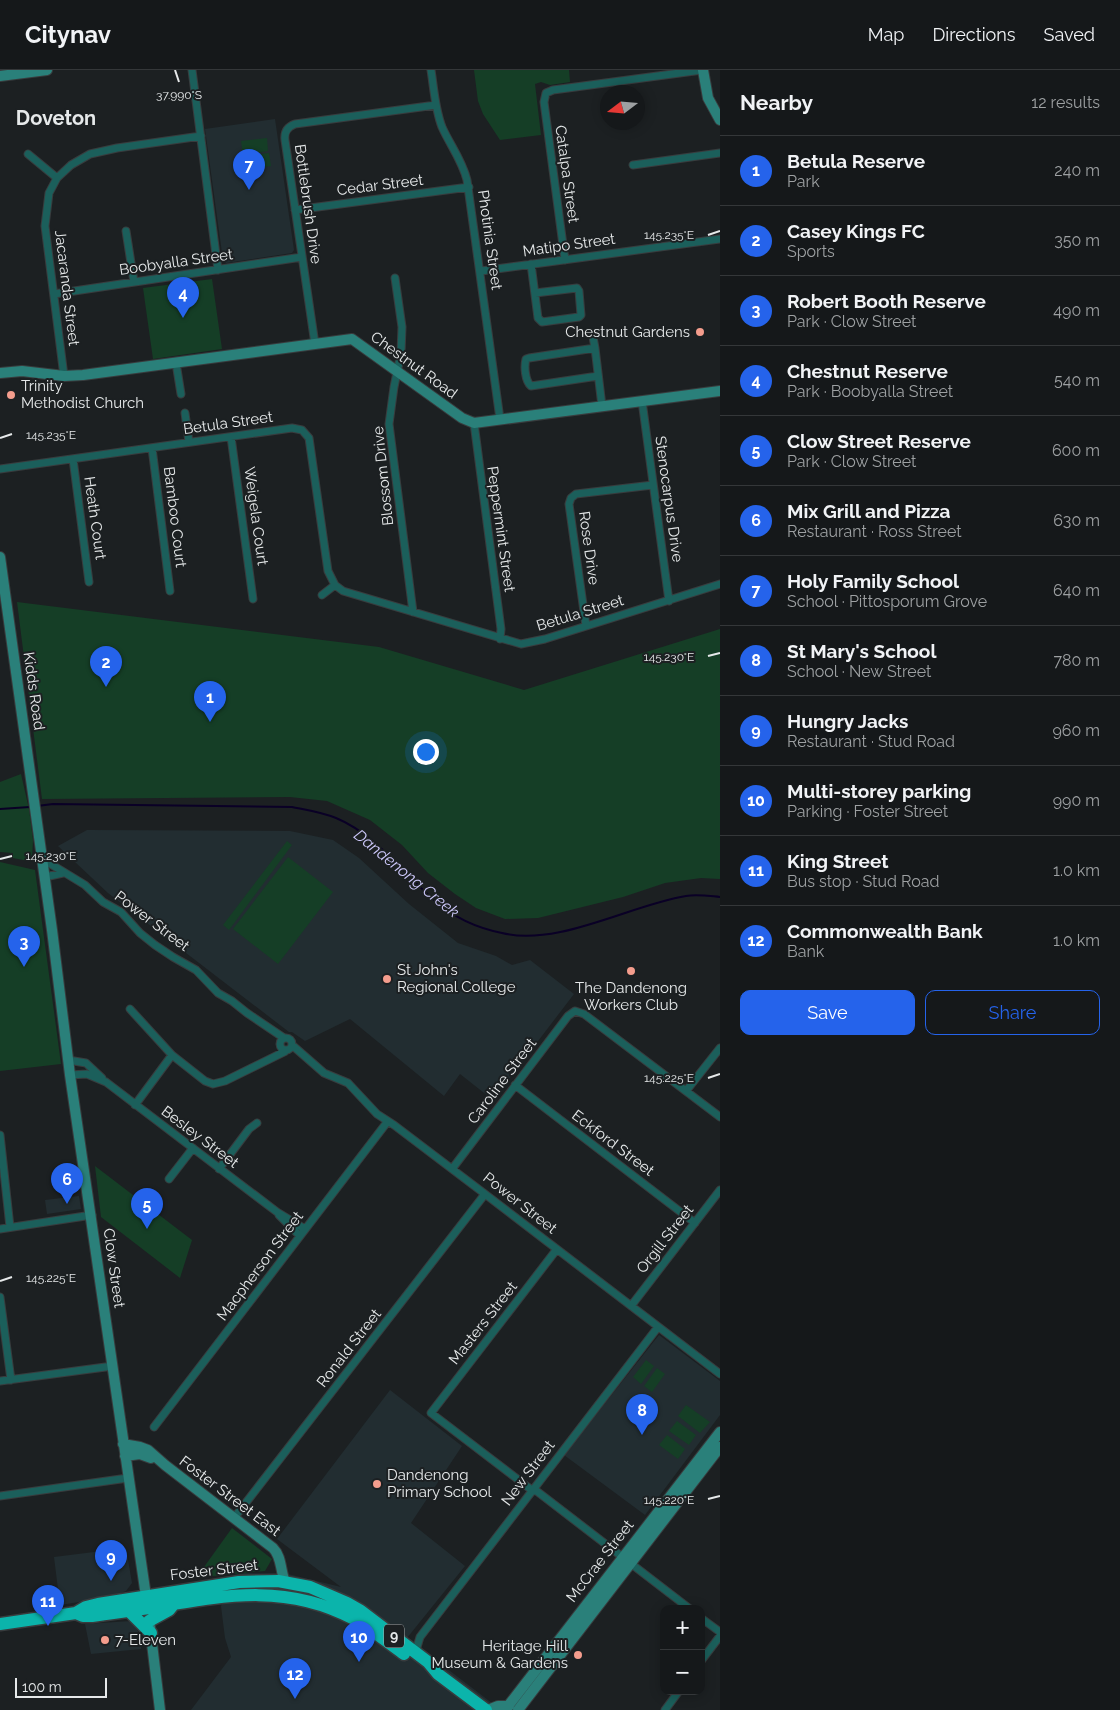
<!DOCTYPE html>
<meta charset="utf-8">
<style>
:root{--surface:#15181a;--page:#222527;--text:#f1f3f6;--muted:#9da0a2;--line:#343739;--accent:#2563eb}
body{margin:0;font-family:Raleway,sans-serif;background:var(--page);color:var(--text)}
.controls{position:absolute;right:15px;bottom:15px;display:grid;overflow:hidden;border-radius:10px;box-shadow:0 2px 12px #0003}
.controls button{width:45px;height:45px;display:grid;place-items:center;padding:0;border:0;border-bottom:1px solid var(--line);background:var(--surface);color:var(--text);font:25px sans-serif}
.compass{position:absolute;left:600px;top:15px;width:45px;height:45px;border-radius:50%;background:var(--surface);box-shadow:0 2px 12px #0003;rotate:254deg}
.scale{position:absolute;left:15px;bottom:12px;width:92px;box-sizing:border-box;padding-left:5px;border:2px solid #e6e9ea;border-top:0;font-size:14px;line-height:18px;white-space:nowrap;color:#e6e9ea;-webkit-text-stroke:4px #1c2022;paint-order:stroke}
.you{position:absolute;left:425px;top:681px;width:18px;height:18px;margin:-12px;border:4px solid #fff;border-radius:50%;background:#1a73e8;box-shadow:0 0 0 8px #1a73e833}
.badge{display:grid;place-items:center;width:32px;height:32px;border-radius:50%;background:var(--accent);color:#fff;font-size:16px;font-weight:700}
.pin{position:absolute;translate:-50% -41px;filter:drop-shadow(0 1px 2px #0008)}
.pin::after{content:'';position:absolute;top:26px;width:18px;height:15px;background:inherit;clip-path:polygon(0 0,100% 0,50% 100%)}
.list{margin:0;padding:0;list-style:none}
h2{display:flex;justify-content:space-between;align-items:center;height:65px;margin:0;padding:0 20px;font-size:21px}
h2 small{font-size:16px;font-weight:400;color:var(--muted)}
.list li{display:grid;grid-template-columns:32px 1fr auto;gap:15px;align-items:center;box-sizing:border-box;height:70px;padding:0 20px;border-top:1px solid var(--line)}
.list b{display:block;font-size:19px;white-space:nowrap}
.list p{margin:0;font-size:16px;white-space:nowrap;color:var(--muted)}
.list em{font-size:16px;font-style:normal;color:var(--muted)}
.actions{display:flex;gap:10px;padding:15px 20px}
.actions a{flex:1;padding:11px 0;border:1px solid var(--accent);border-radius:10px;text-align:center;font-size:18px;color:var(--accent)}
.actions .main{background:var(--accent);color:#fff}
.map{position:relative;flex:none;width:720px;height:1640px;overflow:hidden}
header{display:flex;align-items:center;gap:30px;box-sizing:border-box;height:70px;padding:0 25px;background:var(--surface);border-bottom:1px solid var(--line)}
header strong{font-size:24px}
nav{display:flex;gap:28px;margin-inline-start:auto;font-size:18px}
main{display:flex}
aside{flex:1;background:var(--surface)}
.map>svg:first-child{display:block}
.built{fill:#222d31}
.green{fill:#153e26}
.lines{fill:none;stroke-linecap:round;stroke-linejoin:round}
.stream{stroke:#0a0026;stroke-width:2}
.street-casing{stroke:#383c3e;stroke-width:9}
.secondary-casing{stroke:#383c3e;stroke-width:12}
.highway-casing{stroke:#383c3e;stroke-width:15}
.street{stroke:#1b5f5b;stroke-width:7}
.secondary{stroke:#2a807a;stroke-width:10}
.highway{stroke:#0bb4ab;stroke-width:12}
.ticks{fill:none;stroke:#e6e9ea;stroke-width:2}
.poi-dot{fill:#f49d8d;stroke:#1c2022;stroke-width:2}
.labels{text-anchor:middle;stroke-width:4;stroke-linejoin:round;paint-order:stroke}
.shield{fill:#1c2022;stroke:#a9adae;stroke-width:1}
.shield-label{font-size:14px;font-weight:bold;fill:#e6e9ea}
.street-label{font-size:15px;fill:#e6e9ea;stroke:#1c2022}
.poi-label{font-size:15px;fill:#e6e9ea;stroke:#1c2022;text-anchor:start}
.water-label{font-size:16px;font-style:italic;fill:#cec9fc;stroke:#1c2022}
.district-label{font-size:20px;font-weight:bold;fill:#e6e9ea;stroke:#1c2022}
.ticks-label{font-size:12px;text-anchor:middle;fill:#e6e9ea;stroke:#1c2022;stroke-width:4;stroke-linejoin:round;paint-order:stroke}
</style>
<header>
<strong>Citynav</strong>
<nav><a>Map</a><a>Directions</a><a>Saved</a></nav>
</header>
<main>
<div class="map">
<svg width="720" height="1640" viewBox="0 0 720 1640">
<rect width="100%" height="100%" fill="#1c2022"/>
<path class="built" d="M275,49L294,180L292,183L226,193L223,190L205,59Z
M87,760L290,761L333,770L359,788L409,834L458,873L496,886L512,895L530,890L574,924L493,1030L460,1004L444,1026L350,949L305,971L292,962H289L108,823L58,776Z
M79,1126L81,1139L47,1144L45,1130Z
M659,1265L720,1311V1345L645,1445L564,1385Z
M390,1320L462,1376L411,1453L465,1496L407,1568L501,1640H191L231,1587L225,1568L221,1536L240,1503L288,1504L341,1517L277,1469Z
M126,1478L132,1513L126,1521L111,1527L60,1535L54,1487Z
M131,1551L140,1564L141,1579L91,1584L85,1554Z"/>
<path class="green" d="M474,0H569L570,12L550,15L541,12L535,14L541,65L500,70L483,44L478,31Z
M267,68L268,81L243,85L241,71Z
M269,83L271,96L245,100L243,86Z
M212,209L222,279L153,289L143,218Z
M17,532L379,577L524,620L720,559V809L701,808L665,813L623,827L538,848L505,849L476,838L455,824L428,803L402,775L370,750L327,731L290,727L42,729Z
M21,704L29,739L33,770L32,790L28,791L13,788V783L0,782V712Z
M287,771L292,775L229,860L223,855Z
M288,787L333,822L278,894L233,859Z
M0,792L35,800L61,994L0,1001Z
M95,1096L192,1170L180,1208L101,1147Z
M646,1290L654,1296L641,1314L633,1307Z
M657,1298L665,1304L652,1322L644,1316Z
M686,1335L710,1352L700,1363L678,1346Z
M677,1351L696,1365L689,1375L669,1361Z
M667,1365L685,1379L678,1389L659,1375Z
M232,1458L272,1489L265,1501L203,1507L204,1497Z"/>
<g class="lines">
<path class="stream" d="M37,736L53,734L292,737C307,740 321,742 336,748C375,764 403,803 434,830C453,847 477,858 502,863C558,877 630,835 686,826C697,824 709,826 720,827
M0,739L30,737"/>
<g class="street-casing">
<path id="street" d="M192,0L218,200
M431,0C434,19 435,39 442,57C450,75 462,90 467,110L500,349
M28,84L57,108
M633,95L720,83
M295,140L469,117
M126,161L134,212
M565,190L544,32L546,23L553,20L702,0
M531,194L538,248L542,252L579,247L581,245L579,221L577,218L535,223
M481,201L720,169
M395,208L402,257L401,283L394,317L389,354L413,542
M54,224L302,187
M593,267L595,278
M315,274L285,70C284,62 287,57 295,54L436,35
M176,293L181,324
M64,306L45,156L49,123L57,108L71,95L90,84L117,78L201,66
M598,306L531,316C525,311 524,296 526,289L529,288L595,278L602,336
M642,331L669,531
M185,343L189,372
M474,353L501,559L500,569
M231,367L253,529
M152,378L170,521
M73,389L89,512
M0,399L292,358L302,360L309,368L328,501L335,515L343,521L521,574L545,569L720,514
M322,525L335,515
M586,556L569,434L571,428L576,424L653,415
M43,794L49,793L85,815L103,832L121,842L140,863L155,875L173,887L196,900L218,923L232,931L247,943L284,968
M45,807L63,803
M130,939L172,985
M280 974a6 6 0 1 1 12 0a6 6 0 1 1-12 0Z
M292,975L324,1003L348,1013L377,1044L394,1055L485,1124L720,1304
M68,990L86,993L102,1008
M70,1005L87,1004L106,1012L277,1142L305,1159
M515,1015L695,1153
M686,1021L720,978
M135,1035L172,985L205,1011L213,1014L225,1011L286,981
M0,1065L10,1157
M219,1099L249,1059L257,1053
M452,1099L568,946L575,941L584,944L720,1047
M169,1109L193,1078
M279,1145L300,1166
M0,1159L92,1145
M0,1227L11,1310
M631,1236L720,1120
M0,1311L113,1296
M154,1357L388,1051
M534,1419L690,1539
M533,1421L431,1343L557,1179
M0,1426L128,1408
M234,1448L485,1124
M701,1548L720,1562
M416,1583L417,1577L420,1567L658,1257
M701,1591L720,1566
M665,1640L679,1621"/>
</g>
<g class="secondary-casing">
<path id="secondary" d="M703,0L708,28L720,50
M0,6L47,0
M0,303L22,301L64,306L83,305L352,269L462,348L474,353L720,321
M0,487L52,860L70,1005L147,1533
M123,1374L140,1377L148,1380L165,1395L273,1478C282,1487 280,1500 285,1512
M125,1386L140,1384L151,1388
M150,1557L160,1640
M488,1640L498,1636H509
M505,1640L720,1362
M518,1640L720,1377"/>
</g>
<g class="highway-casing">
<path id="highway" d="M128,1540L151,1563
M76,1543L83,1546H92C111,1543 130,1541 149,1538C221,1526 285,1512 354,1549C371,1559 388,1572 404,1584
M149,1551L169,1540L173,1535
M0,1554L76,1543L86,1537L98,1534L239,1512L278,1511L310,1517L347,1533L361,1541L428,1592L438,1604L486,1640"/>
</g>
<use href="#street" class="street"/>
<use href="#secondary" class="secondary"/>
<use href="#highway" class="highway"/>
</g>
<path class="ticks" d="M175,0L179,12M708,165L720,161M0,368L12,364M708,586L720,583M0,789L12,786M708,1008L720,1004M0,1211L12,1207M708,1429L720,1426"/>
<g class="poi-dot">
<circle cx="700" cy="262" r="5"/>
<circle cx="11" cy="325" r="5"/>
<circle cx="631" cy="901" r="5"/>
<circle cx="387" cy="909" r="5"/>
<circle cx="377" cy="1414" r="5"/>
<circle cx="105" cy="1570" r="5"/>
<circle cx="578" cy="1585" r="5"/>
</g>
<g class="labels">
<rect class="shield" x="384" y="1554.5" width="20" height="23" rx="4"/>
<g class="shield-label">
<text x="394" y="1571">9</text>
</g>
<g class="street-label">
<text transform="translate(567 104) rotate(82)" y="5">Catalpa Street</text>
<text transform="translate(380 115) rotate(-7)" y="5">Cedar Street</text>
<text transform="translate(308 134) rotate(82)" y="5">Bottlebrush Drive</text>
<text transform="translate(490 170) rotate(82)" y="5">Photinia Street</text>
<text transform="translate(569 175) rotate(-8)" y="5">Matipo Street</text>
<text transform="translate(176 192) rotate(-8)" y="5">Boobyalla Street</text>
<text transform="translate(67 218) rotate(83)" y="5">Jacaranda Street</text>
<text transform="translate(414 295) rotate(36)" y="5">Chestnut Road</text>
<text transform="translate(228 353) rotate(-8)" y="5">Betula Street</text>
<text transform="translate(383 406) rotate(-96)" y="5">Blossom Drive</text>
<text transform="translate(669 429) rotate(82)" y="5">Stenocarpus Drive</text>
<text transform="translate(256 446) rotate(82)" y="5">Weigela Court</text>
<text transform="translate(175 447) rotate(83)" y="5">Bamboo Court</text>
<text transform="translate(95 448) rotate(82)" y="5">Heath Court</text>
<text transform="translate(501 459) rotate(82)" y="5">Peppermint Street</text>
<text transform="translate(589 478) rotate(82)" y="5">Rose Drive</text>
<text transform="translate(580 543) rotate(-17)" y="5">Betula Street</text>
<text transform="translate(34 621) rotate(82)" y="5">Kidds Road</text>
<text transform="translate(152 851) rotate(37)" y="5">Power Street</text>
<text transform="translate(502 1011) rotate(-53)" y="5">Caroline Street</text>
<text transform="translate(200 1067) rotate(37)" y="5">Besley Street</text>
<text transform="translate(613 1073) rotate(37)" y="5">Eckford Street</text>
<text transform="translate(520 1133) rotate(38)" y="5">Power Street</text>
<text transform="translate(665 1169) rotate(-52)" y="5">Orgill Street</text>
<text transform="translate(260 1196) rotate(-53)" y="5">Macpherson Street</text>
<text transform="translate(114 1198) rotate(82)" y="5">Clow Street</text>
<text transform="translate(483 1253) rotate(-52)" y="5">Masters Street</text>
<text transform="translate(349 1278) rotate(-52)" y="5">Ronald Street</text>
<text transform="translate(528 1403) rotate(-53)" y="5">New Street</text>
<text transform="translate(230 1426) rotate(37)" y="5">Foster Street East</text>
<text transform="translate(600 1491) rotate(-52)" y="5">McCrae Street</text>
<text transform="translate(214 1500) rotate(-7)" y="5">Foster Street</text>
</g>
<g class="poi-label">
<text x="690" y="267" text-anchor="end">Chestnut Gardens</text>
<text x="21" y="321">Trinity<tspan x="21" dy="17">Methodist Church</tspan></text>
<text x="397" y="905">St John's<tspan x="397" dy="17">Regional College</tspan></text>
<text x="631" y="923" text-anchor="middle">The Dandenong<tspan x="631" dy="17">Workers Club</tspan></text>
<text x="387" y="1410">Dandenong<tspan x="387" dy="17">Primary School</tspan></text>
<text x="115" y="1575">7-Eleven</text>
<text x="568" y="1581" text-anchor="end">Heritage Hill<tspan x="568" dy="17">Museum &amp; Gardens</tspan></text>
</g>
<g class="water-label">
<text transform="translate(407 803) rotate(39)" y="6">Dandenong Creek</text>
</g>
<g class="district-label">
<text x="56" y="55">Doveton</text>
</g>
</g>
<g class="ticks-label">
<text x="179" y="29">37.990°S</text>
<text x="669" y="169">145.235°E</text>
<text x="51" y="369">145.235°E</text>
<text x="669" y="591">145.230°E</text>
<text x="51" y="790">145.230°E</text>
<text x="669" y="1012">145.225°E</text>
<text x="51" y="1212">145.225°E</text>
<text x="669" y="1434">145.220°E</text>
</g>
</svg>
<div class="controls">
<button>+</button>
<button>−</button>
</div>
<svg class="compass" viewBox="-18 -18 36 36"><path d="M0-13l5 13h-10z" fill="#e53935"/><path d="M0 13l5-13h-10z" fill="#9da0a2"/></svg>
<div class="scale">100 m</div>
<div class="you"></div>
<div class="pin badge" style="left:210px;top:652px">1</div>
<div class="pin badge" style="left:106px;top:617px">2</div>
<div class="pin badge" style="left:24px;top:897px">3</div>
<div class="pin badge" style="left:183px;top:248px">4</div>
<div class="pin badge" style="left:147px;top:1159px">5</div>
<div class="pin badge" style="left:67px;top:1134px">6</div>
<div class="pin badge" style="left:249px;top:120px">7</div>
<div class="pin badge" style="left:642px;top:1365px">8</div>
<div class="pin badge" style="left:111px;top:1511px">9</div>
<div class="pin badge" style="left:359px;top:1592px">10</div>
<div class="pin badge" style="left:48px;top:1556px">11</div>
<div class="pin badge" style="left:295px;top:1629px">12</div>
</div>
<aside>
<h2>Nearby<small>12 results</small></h2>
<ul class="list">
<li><span class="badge">1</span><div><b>Betula Reserve</b><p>Park</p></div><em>240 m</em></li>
<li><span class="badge">2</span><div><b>Casey Kings FC</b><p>Sports</p></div><em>350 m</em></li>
<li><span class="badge">3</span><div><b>Robert Booth Reserve</b><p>Park · Clow Street</p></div><em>490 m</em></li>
<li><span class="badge">4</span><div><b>Chestnut Reserve</b><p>Park · Boobyalla Street</p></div><em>540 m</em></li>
<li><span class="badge">5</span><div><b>Clow Street Reserve</b><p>Park · Clow Street</p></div><em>600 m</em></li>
<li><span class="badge">6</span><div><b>Mix Grill and Pizza</b><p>Restaurant · Ross Street</p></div><em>630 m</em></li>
<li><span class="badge">7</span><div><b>Holy Family School</b><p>School · Pittosporum Grove</p></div><em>640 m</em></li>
<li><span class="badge">8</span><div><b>St Mary's School</b><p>School · New Street</p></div><em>780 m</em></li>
<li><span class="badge">9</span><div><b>Hungry Jacks</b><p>Restaurant · Stud Road</p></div><em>960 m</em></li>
<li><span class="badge">10</span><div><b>Multi-storey parking</b><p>Parking · Foster Street</p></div><em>990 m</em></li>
<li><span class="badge">11</span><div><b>King Street</b><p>Bus stop · Stud Road</p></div><em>1.0 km</em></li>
<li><span class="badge">12</span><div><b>Commonwealth Bank</b><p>Bank</p></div><em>1.0 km</em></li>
</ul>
<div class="actions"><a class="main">Save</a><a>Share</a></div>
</aside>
</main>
